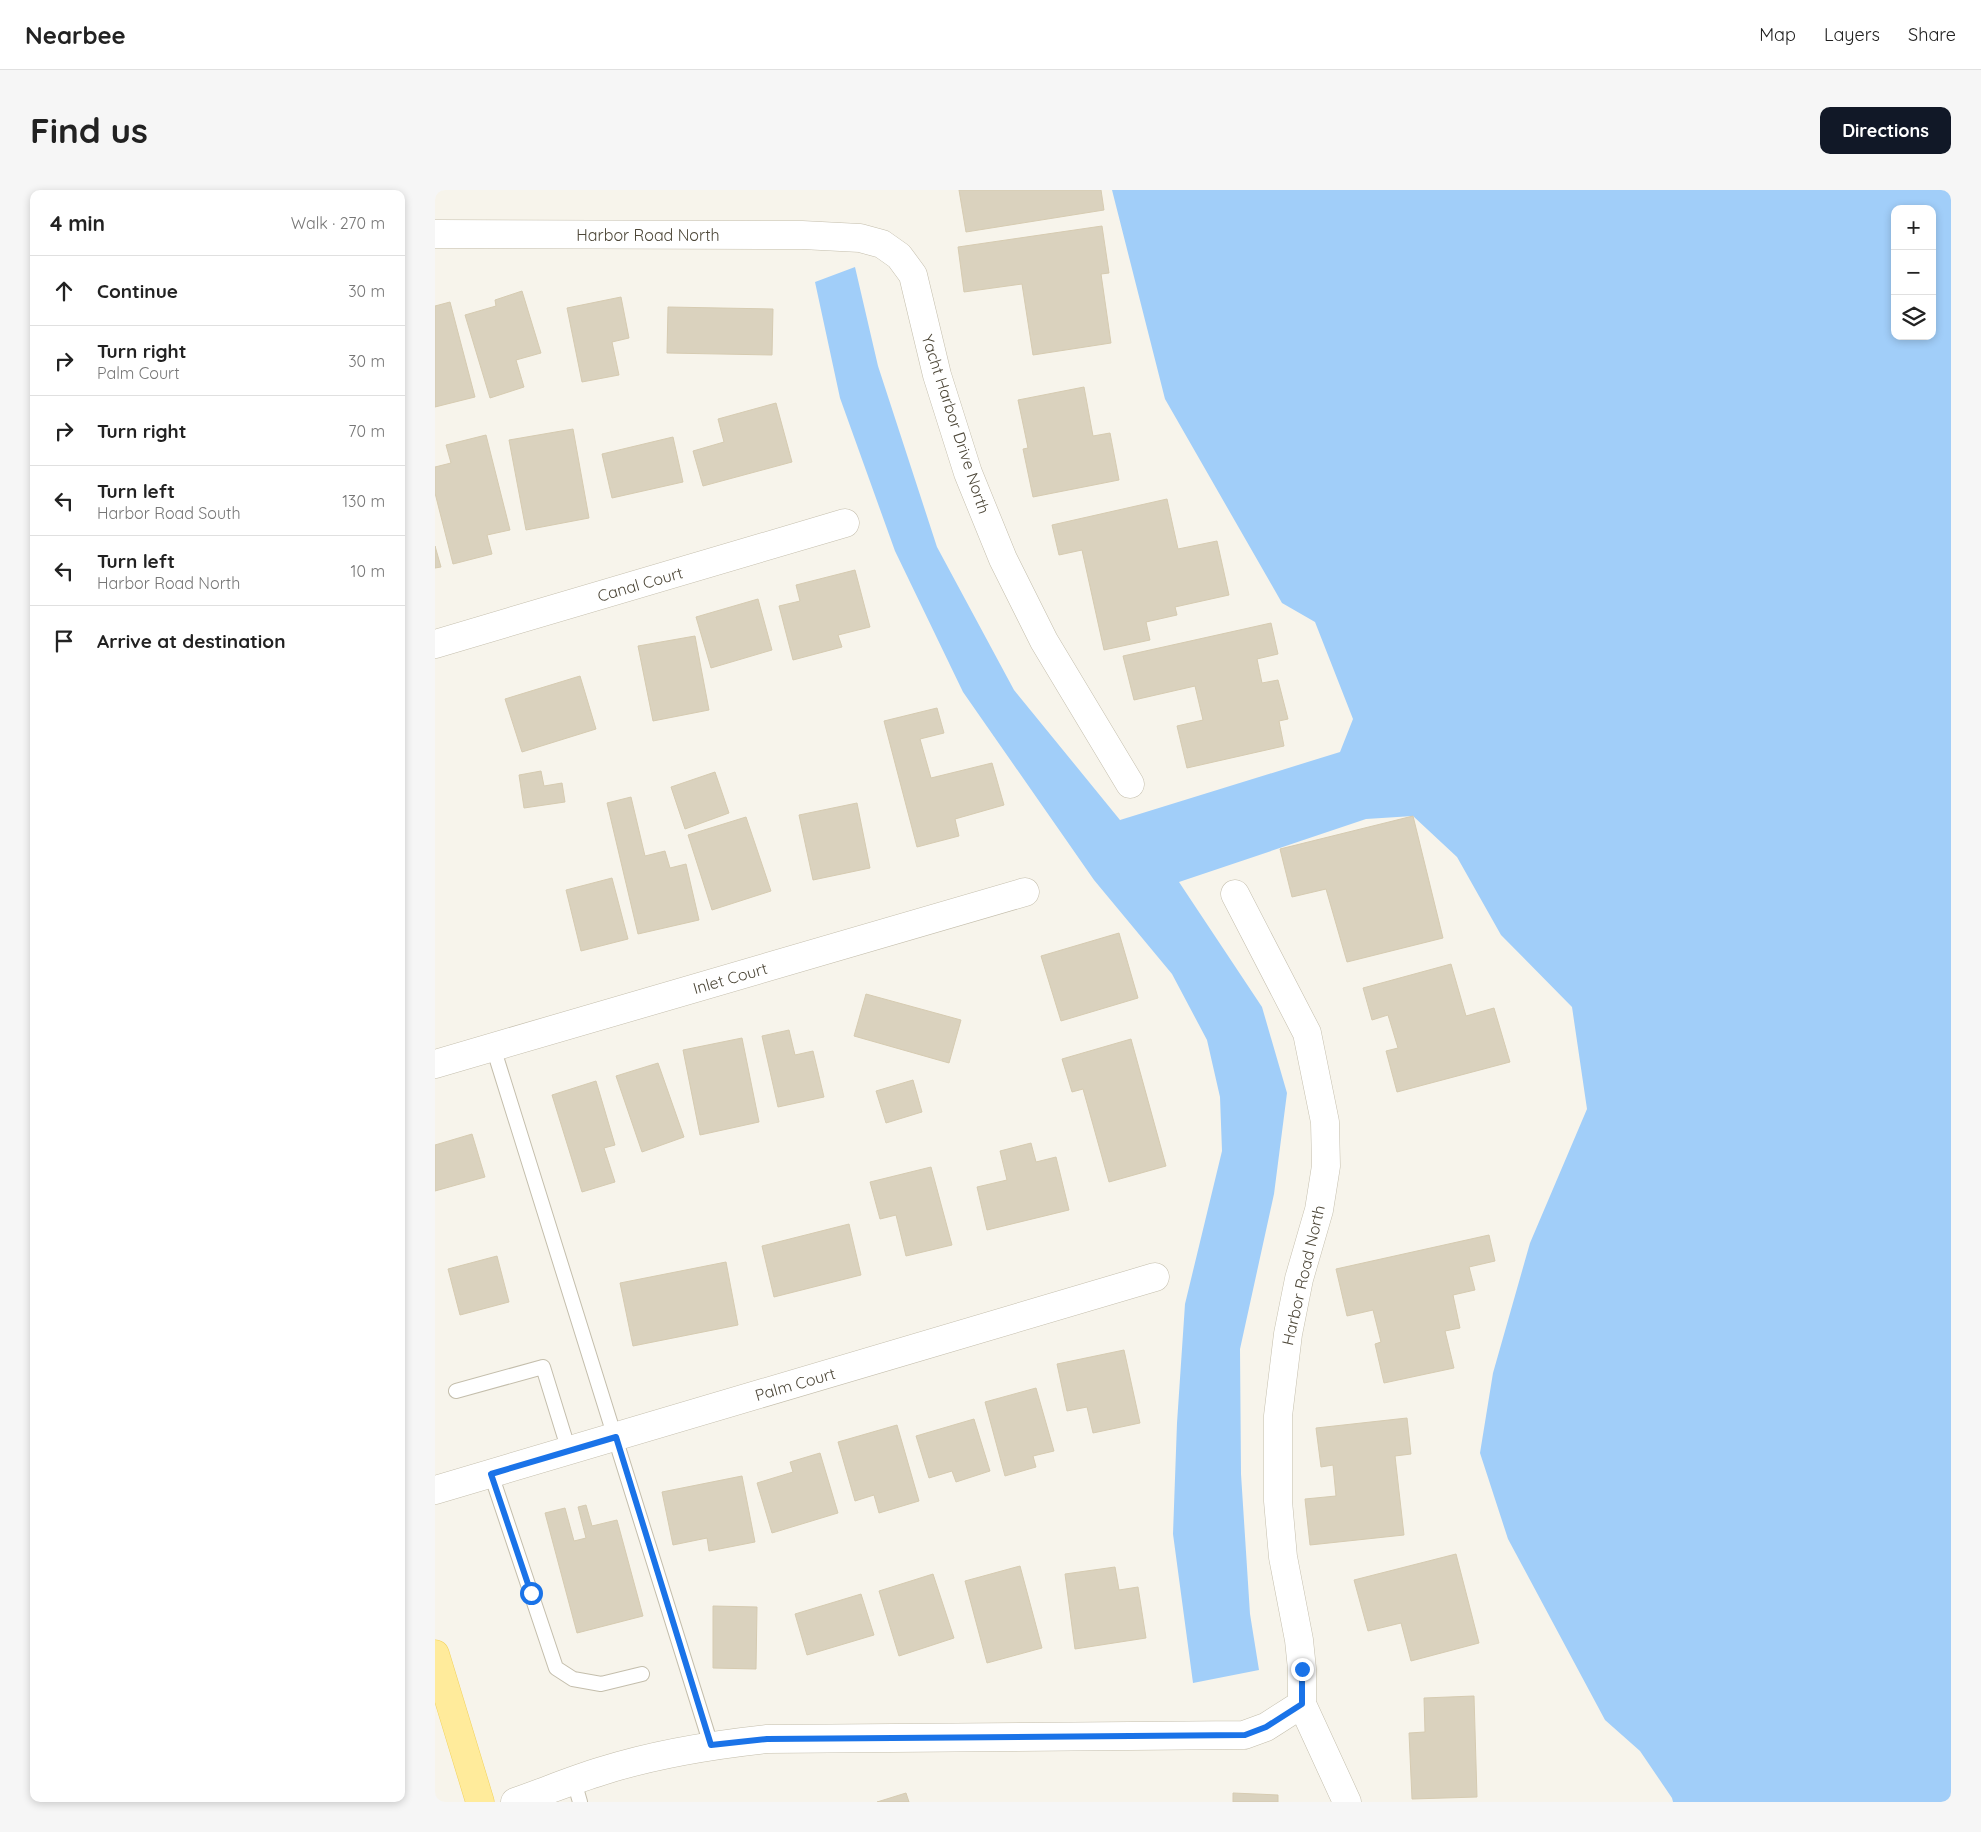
<!DOCTYPE html>
<meta charset="utf-8">
<style>
:root{--surface:#fff;--page:#f6f6f6;--text:#222;--muted:#767676;--line:#e0e0e0;--accent:#111827}
body{margin:0;font-family:Quicksand,sans-serif;background:var(--page);color:var(--text)}
.controls{position:absolute;right:15px;top:15px;display:grid;overflow:hidden;border-radius:10px;box-shadow:0 2px 8px #0003}
.controls button{width:45px;height:45px;display:grid;place-items:center;padding:0;border:0;border-bottom:1px solid var(--line);background:var(--surface);color:var(--text);font:25px sans-serif}
.stop{position:absolute;width:15px;height:15px;margin:-11px;border:4px solid #1a73e8;border-radius:50%;background:#fff}
.stop.end{background:#1a73e8;border-color:#fff;box-shadow:0 1px 5px #0008}
.list{margin:0;padding:0;list-style:none}
h2{display:flex;justify-content:space-between;align-items:center;height:65px;margin:0;padding:0 20px;font-size:21px}
h2 small{font-size:16px;font-weight:400;color:var(--muted)}
.list li{display:grid;grid-template-columns:32px 1fr auto;gap:15px;align-items:center;box-sizing:border-box;height:70px;padding:0 20px;border-top:1px solid var(--line)}
.list b{display:block;font-size:19px;white-space:nowrap}
.list p{margin:0;font-size:16px;white-space:nowrap;color:var(--muted)}
.list em{font-size:16px;font-style:normal;color:var(--muted)}
.icon{flex:none;width:28px;height:28px;fill:none;stroke:currentColor;stroke-width:2;stroke-linecap:round;stroke-linejoin:round}
.map{position:relative;flex:none;width:1516px;height:1612px;overflow:hidden;border-radius:10px}
header{display:flex;align-items:center;gap:30px;box-sizing:border-box;height:70px;padding:0 25px;background:var(--surface);border-bottom:1px solid var(--line)}
header strong{font-size:24px}
nav{display:flex;gap:28px;margin-inline-start:auto;font-size:18px}
.intro{display:flex;align-items:center;justify-content:space-between;box-sizing:border-box;height:120px;padding:0 30px}
h1{margin:0;font-size:35px}
.button{padding:12px 22px;border-radius:10px;background:var(--accent);color:#fff;font-size:18px;font-weight:700}
main{display:flex;gap:30px;padding:0 30px}
aside{flex:1;background:var(--surface);border-radius:10px;box-shadow:0 2px 8px #0003}
.map>svg:first-child{display:block}
.water{fill:#a1cef9;fill-rule:evenodd}
.building{fill:#dad2be;stroke:#d6cbb1}
.lines{fill:none;stroke-linecap:round;stroke-linejoin:round}
.service-casing{stroke:#c4beac;stroke-width:16}
.minor-casing{stroke:#c4beac;stroke-width:29}
.primary-casing{stroke:#f2d25d;stroke-width:29}
.service{stroke:#fff;stroke-width:14}
.minor{stroke:#fff;stroke-width:28}
.primary{stroke:#ffeb9b;stroke-width:28}
.route{stroke:#1a73e8;stroke-width:6}
.labels{text-anchor:middle;stroke-width:5;stroke-linejoin:round;paint-order:stroke}
.street-label{font-size:16px;fill:#4c4637;stroke:#fff}
</style>
<header>
<strong>Nearbee</strong>
<nav><a>Map</a><a>Layers</a><a>Share</a></nav>
</header>
<div class="intro"><h1>Find us</h1><a class="button">Directions</a></div>
<main>
<aside>
<h2>4 min<small>Walk · 270 m</small></h2>
<ul class="list">
<li><svg class="icon" aria-label="ahead" viewBox="0 0 24 24"><path d="M12 20V5M6 11l6-6 6 6"/></svg><div><b>Continue</b></div><em>30 m</em></li>
<li><svg class="icon" aria-label="right" viewBox="0 0 24 24"><path d="M7 20v-9h11M14 6l5 5-5 5"/></svg><div><b>Turn right</b><p>Palm Court</p></div><em>30 m</em></li>
<li><svg class="icon" aria-label="right" viewBox="0 0 24 24"><path d="M7 20v-9h11M14 6l5 5-5 5"/></svg><div><b>Turn right</b></div><em>70 m</em></li>
<li><svg class="icon" aria-label="left" viewBox="0 0 24 24"><path d="M17 20v-9H6M10 6l-5 5 5 5"/></svg><div><b>Turn left</b><p>Harbor Road South</p></div><em>130 m</em></li>
<li><svg class="icon" aria-label="left" viewBox="0 0 24 24"><path d="M17 20v-9H6M10 6l-5 5 5 5"/></svg><div><b>Turn left</b><p>Harbor Road North</p></div><em>10 m</em></li>
<li><svg class="icon" aria-label="arrive" viewBox="0 0 24 24"><path d="M6 21V4h12l-3 4 3 4H6"/></svg><div><b>Arrive at destination</b></div></li>
</ul>
</aside>
<div class="map">
<svg width="1516" height="1612" viewBox="0 0 1516 1612">
<rect width="100%" height="100%" fill="#f7f4eb"/>
<path class="water" d="M677,0H1516V1612H1238L1237,1608L1205,1561L1170,1530L1073,1349L1045,1263L1058,1183L1095,1053L1152,919L1137,817L1066,745L1022,667L978,626L931,629L744,692L827,817L852,903L839,1004L805,1159L806,1284L815,1424L824,1480L758,1493L738,1344L742,1233L750,1114L787,961L785,907L772,850L737,784L659,690L528,502L460,361L405,208L380,92L420,77L443,176L502,357L579,500L685,630L905,562L918,529L880,432L847,413L730,209ZM1460,19H1497V146H1460Z"/>
<path class="building" d="M524,0H666L669,20L531,42Z
M667,36L674,83L666,84L676,153L598,165L587,94L529,102L523,57Z
M87,101L106,163L81,170L89,197L55,208L30,125L61,116L60,110Z
M186,107L194,148L177,152L184,185L147,192L132,118Z
M15,112L40,207L0,217V116Z
M233,117L338,119L337,165L232,163Z
M649,197L658,246L675,243L684,290L598,307L588,259L593,258L583,210Z
M341,213L357,272L268,296L258,261L289,252L283,229Z
M138,239L154,328L91,340L74,250Z
M51,245L75,340L52,345L57,364L18,374L0,303V277L16,273L11,255Z
M238,247L248,292L177,308L167,264Z
M732,309L743,359L782,351L794,405L740,417L742,425L711,432L715,450L669,460L647,360L624,365L617,335Z
M0,356L6,377L0,378Z
M420,380L435,437L403,445L407,457L358,470L344,416L365,411L361,395Z
M323,409L337,460L276,478L261,427Z
M836,433L843,464L822,469L827,493L843,490L853,529L844,531L849,556L752,578L742,536L768,530L760,496L699,510L688,466Z
M260,446L274,520L218,531L203,456Z
M145,486L161,539L87,562L70,509Z
M502,518L509,543L485,549L496,588L557,573L569,615L520,629L524,646L482,657L449,531Z
M106,581L109,596L127,593L130,612L89,618L84,585Z
M280,582L294,623L250,639L236,597Z
M196,607L210,666L230,661L235,678L251,674L264,730L203,744L172,613Z
M422,613L435,678L378,690L364,625Z
M978,626L1008,748L912,772L891,699L857,707L845,659Z
M311,627L336,701L277,720L253,645Z
M177,688L193,749L146,761L131,700Z
M684,743L703,808L626,831L606,766Z
M1016,774L1031,826L1059,818L1075,872L962,902L951,861L963,858L953,825L937,830L928,798Z
M431,804L526,830L514,873L419,846Z
M354,840L360,865L378,861L389,907L343,917L327,846Z
M307,848L324,932L265,945L248,860Z
M696,849L731,976L674,992L648,899L637,902L627,869Z
M223,873L249,947L207,962L181,886Z
M478,890L487,922L451,933L441,901Z
M161,891L180,955L169,958L180,992L147,1002L117,905Z
M37,944L50,987L0,1001V955Z
M596,953L601,972L621,967L634,1020L552,1040L542,997L572,990L565,961Z
M496,977L517,1055L471,1066L461,1025L445,1029L435,992Z
M414,1034L426,1085L339,1107L327,1056Z
M1054,1045L1060,1071L1034,1077L1040,1100L1018,1105L1025,1138L1010,1141L1019,1178L949,1193L940,1154L946,1152L938,1120L912,1126L901,1079Z
M62,1066L74,1112L25,1125L13,1079Z
M291,1072L303,1135L198,1156L185,1093Z
M689,1160L705,1233L658,1243L652,1217L632,1221L622,1174Z
M601,1198L619,1261L598,1266L601,1277L570,1286L550,1212Z
M972,1228L976,1264L960,1266L969,1345L875,1355L870,1309L901,1306L898,1275L886,1277L881,1238Z
M539,1229L555,1281L521,1292L517,1281L494,1288L481,1246Z
M462,1235L484,1311L444,1323L439,1305L420,1311L403,1252Z
M385,1263L403,1323L337,1343L322,1293L358,1282L355,1272Z
M307,1286L320,1352L274,1361L272,1348L238,1355L227,1302Z
M151,1315L157,1336L182,1330L208,1426L142,1443L110,1323L130,1318L139,1351L151,1348L143,1317Z
M1021,1364L1044,1453L976,1471L966,1433L933,1441L919,1390Z
M585,1376L607,1458L552,1473L530,1391Z
M680,1377L684,1400L703,1397L711,1448L640,1459L630,1384Z
M498,1384L519,1448L464,1466L444,1401Z
M426,1404L439,1445L372,1465L360,1424Z
M278,1416L322,1417L321,1479L278,1478Z
M1039,1506L1042,1607L977,1609L974,1543L990,1542L989,1508Z
M471,1603L474,1612H442Z
M798,1603L843,1605V1612H798Z"/>
<g class="lines">
<g class="service-casing">
<path id="service" d="M58,857L276,1555
M21,1201L108,1177L134,1261
M56,1284L121,1478L138,1489L166,1494L207,1484
M139,1591L145,1612"/>
</g>
<g class="minor-casing">
<path id="minor" d="M0,44L367,45L425,48L447,54L464,66L478,85L502,185L533,283L568,369L609,451L695,594
M0,454L410,333
M800,704L872,843L890,932L891,976L884,1020L864,1089L853,1144L843,1226V1311L848,1367L864,1450L867,1479V1514L912,1612
M0,874L590,702
M0,1300L720,1087
M80,1612C109,1602 137,1590 167,1581C220,1564 276,1555 332,1549L809,1545L831,1537L867,1514"/>
</g>
<g class="primary-casing">
<path id="primary" d="M0,1464L45,1612"/>
</g>
<use href="#service" class="service"/>
<use href="#minor" class="minor"/>
<use href="#primary" class="primary"/>
</g>
<g class="lines">
<path class="route" d="M96,1403L56,1284L181,1247L276,1555L332,1549L810,1545L831,1537L867,1514V1479"/>
</g>
<g class="labels">
<g class="street-label">
<text x="213" y="51">Harbor Road North</text>
<text transform="translate(521 234) rotate(72)" y="6">Yacht Harbor Drive North</text>
<text transform="translate(205 394) rotate(-16)" y="6">Canal Court</text>
<text transform="translate(295 788) rotate(-16)" y="6">Inlet Court</text>
<text transform="translate(868 1085) rotate(-77)" y="6">Harbor Road North</text>
<text transform="translate(360 1194) rotate(-16)" y="6">Palm Court</text>
</g>
</g>
</svg>
<div class="controls">
<button>+</button>
<button>−</button>
<button><svg class="icon" aria-label="layers" viewBox="0 0 24 24"><path d="M12 4l9 5-9 5-9-5zM3 14l9 5 9-5"/></svg></button>
</div>
<div class="stop" style="left:96px;top:1403px"></div>
<div class="stop end" style="left:867px;top:1479px"></div>
</div>
</main>
